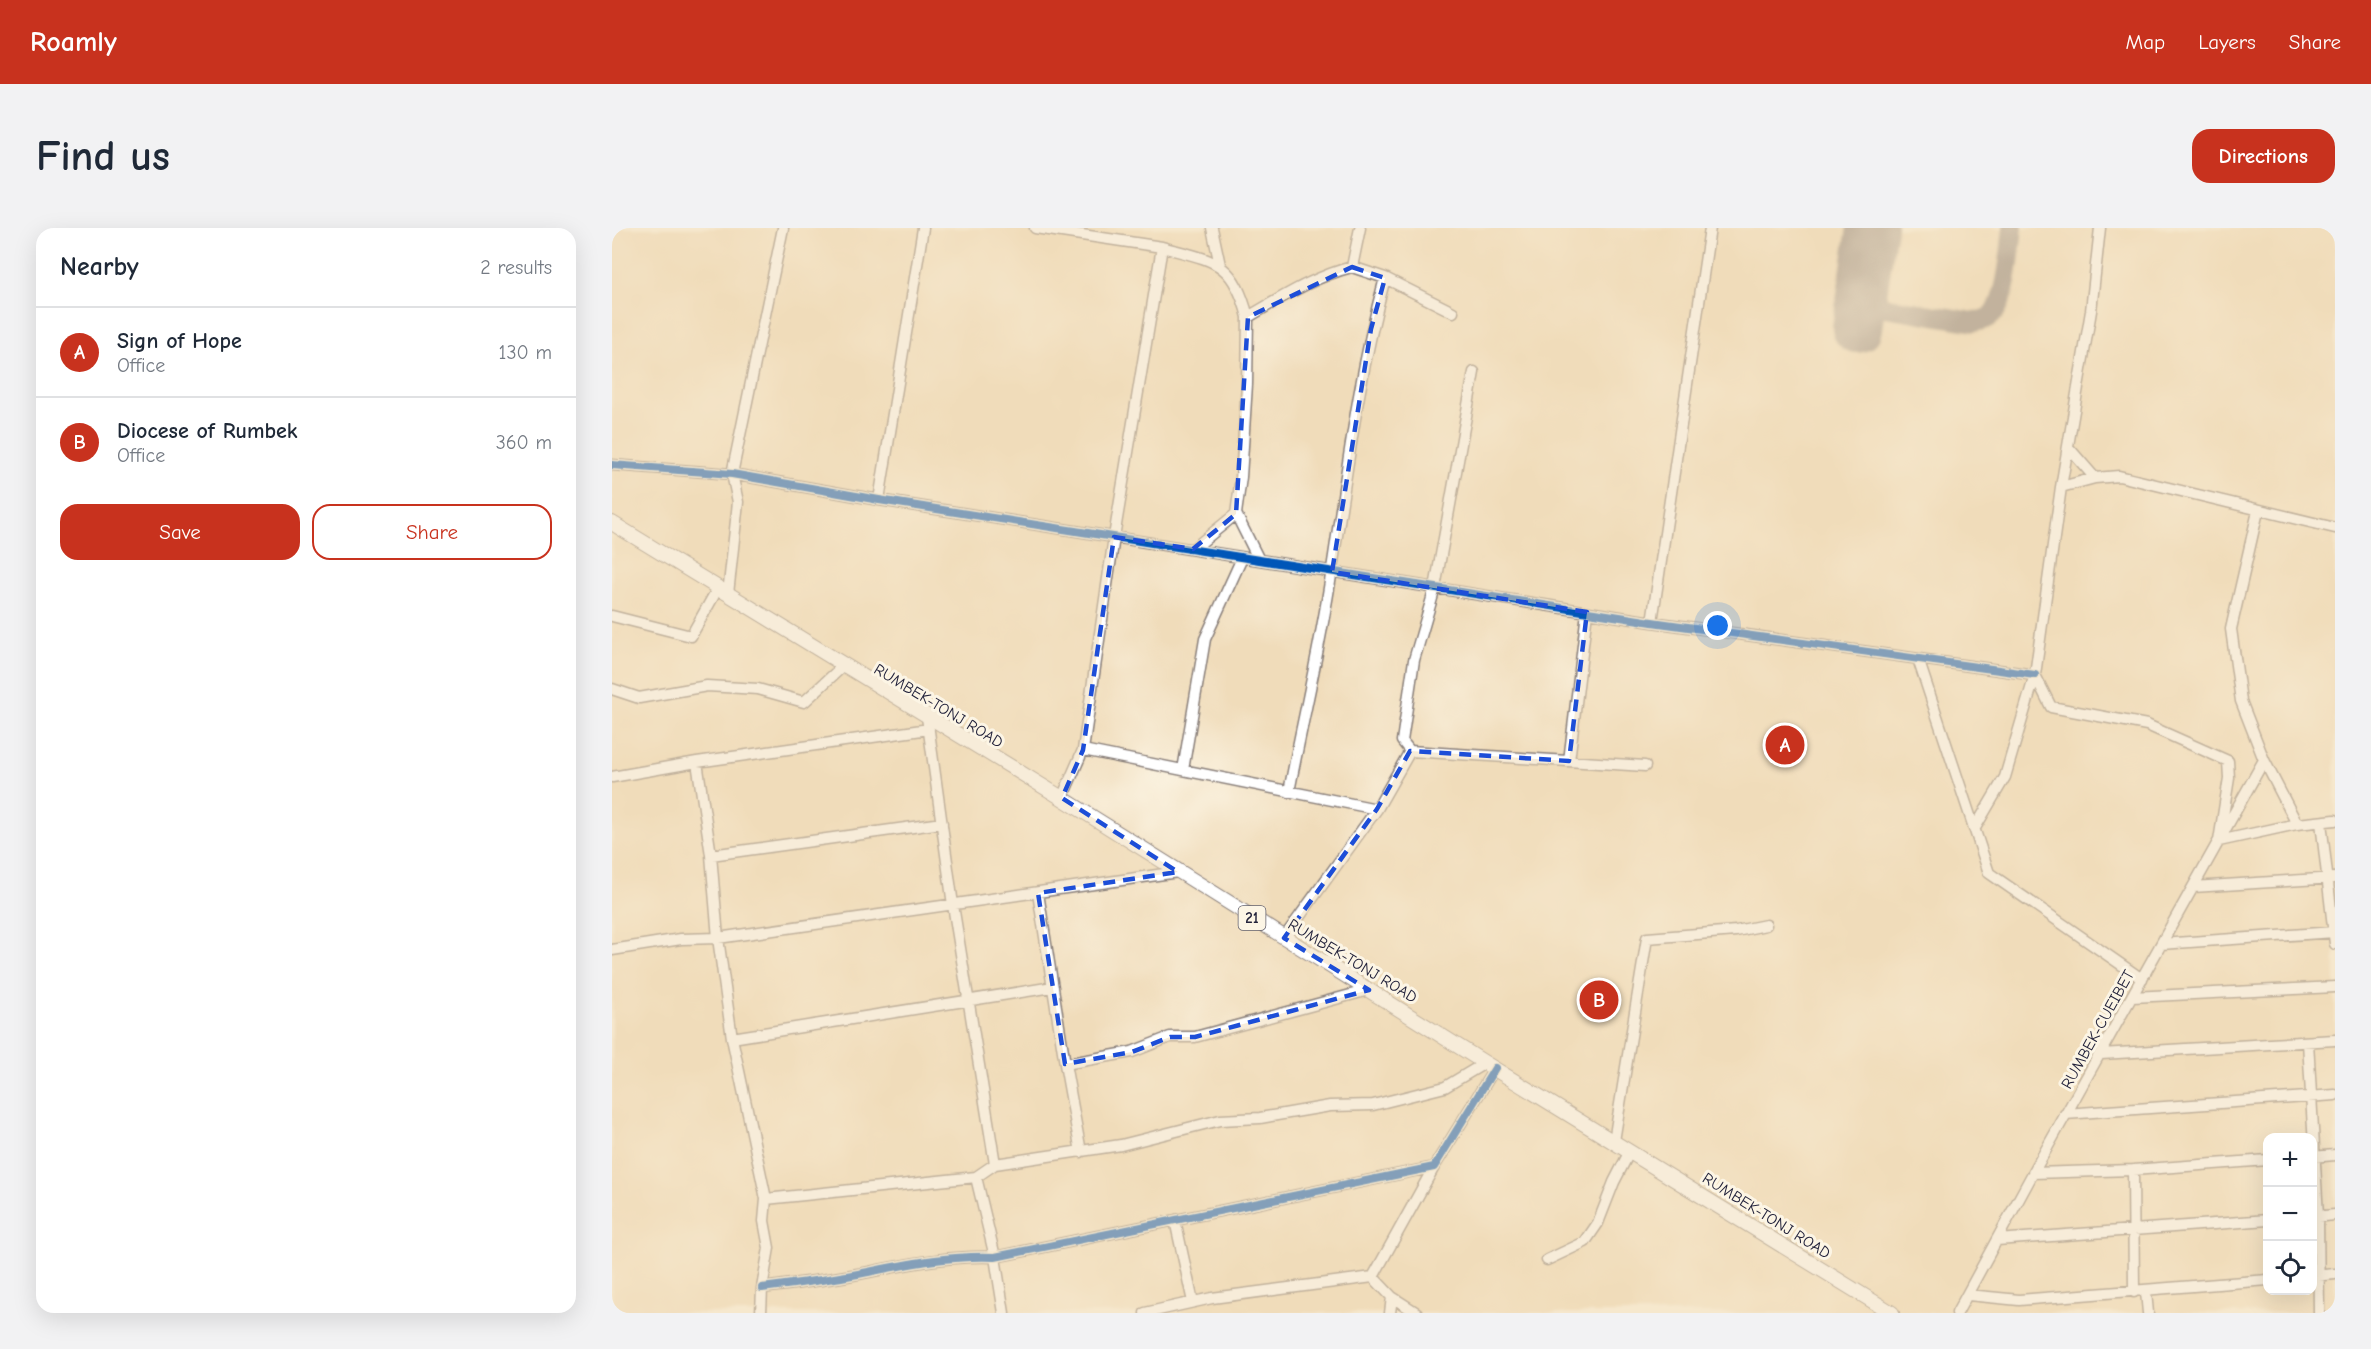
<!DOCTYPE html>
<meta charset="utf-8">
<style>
:root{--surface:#fff;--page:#f2f2f3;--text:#1f2937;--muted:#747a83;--line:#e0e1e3;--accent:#c8321e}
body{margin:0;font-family:"Comic Neue",sans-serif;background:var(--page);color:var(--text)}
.controls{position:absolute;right:18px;bottom:18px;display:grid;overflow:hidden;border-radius:12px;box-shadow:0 6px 24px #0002}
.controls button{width:54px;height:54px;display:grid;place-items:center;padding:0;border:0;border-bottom:2px solid var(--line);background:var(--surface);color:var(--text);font:30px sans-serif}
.you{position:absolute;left:1106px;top:398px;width:21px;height:21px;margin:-15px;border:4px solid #fff;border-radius:50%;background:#1a73e8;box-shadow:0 0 0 9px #1a73e833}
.badge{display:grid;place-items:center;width:39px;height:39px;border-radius:50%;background:var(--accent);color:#fff;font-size:20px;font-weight:700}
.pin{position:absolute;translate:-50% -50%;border:3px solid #fff;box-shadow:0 2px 6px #0006}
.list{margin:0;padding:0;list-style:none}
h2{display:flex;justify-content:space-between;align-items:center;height:78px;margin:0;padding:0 24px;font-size:26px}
h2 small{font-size:20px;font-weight:400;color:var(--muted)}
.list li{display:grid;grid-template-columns:39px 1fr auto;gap:18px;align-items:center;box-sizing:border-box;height:90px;padding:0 24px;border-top:2px solid var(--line)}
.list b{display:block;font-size:22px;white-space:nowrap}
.list p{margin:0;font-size:20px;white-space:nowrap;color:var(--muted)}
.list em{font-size:20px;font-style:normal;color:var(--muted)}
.actions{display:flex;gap:12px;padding:18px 24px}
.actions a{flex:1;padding:14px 0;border:2px solid var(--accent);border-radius:18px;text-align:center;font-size:21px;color:var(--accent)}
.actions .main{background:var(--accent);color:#fff}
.icon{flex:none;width:33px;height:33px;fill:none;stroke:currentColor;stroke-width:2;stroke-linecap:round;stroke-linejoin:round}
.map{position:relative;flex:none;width:1723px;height:1085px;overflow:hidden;border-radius:18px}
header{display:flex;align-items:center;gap:36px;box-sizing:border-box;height:84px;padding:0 30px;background:var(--accent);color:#fff}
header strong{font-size:28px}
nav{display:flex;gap:33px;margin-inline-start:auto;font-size:21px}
.intro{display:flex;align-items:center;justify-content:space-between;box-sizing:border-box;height:144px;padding:0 36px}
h1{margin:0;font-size:42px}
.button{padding:15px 27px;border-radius:18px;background:var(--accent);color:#fff;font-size:21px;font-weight:700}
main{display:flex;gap:36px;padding:0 36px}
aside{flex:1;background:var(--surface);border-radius:18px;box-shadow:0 6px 24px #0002}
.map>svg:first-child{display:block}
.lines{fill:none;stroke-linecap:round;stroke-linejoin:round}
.taxiway{stroke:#897f7a;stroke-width:20}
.runway{stroke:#897f7a;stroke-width:50}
.minor-casing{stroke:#897f7a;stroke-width:13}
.major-casing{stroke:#897f7a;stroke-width:16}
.minor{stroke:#fff;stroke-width:10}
.major{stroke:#fff;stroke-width:14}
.cycleway-casing{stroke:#fcf5e5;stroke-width:11}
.cycleway{stroke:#0057b8;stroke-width:8}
.marked{fill:none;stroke:#1d4ed8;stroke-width:4.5;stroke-dasharray:12 8;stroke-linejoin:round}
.labels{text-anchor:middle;stroke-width:6;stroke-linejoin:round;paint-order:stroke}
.shield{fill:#fcf5e5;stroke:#63616e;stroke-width:1.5}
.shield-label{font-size:15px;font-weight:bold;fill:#22223b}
.street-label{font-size:16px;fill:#22223b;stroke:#fcf5e5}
</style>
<header>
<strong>Roamly</strong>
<nav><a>Map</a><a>Layers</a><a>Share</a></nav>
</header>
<div class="intro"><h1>Find us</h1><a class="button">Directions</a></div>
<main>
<aside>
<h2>Nearby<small>2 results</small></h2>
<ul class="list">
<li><span class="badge">A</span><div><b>Sign of Hope</b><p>Office</p></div><em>130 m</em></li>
<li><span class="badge">B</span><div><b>Diocese of Rumbek</b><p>Office</p></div><em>360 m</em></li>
</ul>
<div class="actions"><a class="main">Save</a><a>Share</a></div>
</aside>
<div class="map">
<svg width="1723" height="1085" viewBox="0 0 1723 1085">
<rect width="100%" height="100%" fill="#fcf5e5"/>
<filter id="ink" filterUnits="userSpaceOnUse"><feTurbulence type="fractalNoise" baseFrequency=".0167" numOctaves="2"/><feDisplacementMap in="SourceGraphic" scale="12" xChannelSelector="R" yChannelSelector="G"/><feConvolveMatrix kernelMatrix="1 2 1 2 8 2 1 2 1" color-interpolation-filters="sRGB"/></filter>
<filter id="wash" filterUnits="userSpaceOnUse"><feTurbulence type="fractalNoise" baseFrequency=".008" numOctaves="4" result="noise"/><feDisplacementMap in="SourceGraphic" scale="24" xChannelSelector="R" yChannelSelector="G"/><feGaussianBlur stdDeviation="1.35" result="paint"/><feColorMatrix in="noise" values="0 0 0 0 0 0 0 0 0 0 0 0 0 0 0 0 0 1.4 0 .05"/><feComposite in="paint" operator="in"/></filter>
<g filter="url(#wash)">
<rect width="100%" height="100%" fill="#f0dcba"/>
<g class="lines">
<path class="taxiway" d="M1249,75L1362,94C1366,93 1372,92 1376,90C1396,80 1398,21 1401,0"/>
<path class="runway" d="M1245,100L1260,0"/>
</g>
</g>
<g filter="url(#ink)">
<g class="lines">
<g class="minor-casing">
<path id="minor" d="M423,0L550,19L502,309L471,522L450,570
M600,0L608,37
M748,0L740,39L773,50L841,84
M550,19C602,33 621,32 636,89C669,70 703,48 740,39
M1456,219L1483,250L1507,248L1723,300
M0,237L120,246L267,272L1040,394L1423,447
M1449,259L1483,250
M267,272L311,0
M1646,283L1619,401L1629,473L1652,532L1685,596
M624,286L647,332
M581,321L624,286L629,249L635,156L636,89
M116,366L126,274L120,246L171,0
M0,388L79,408L106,360
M1040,394L1098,0
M1306,431L1377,645L1530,751
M1423,447L1439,479L1535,497L1616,533L1617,550L1607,613L1685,596L1723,592
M0,461L27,470L95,458L146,461L192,474L231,438
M315,489L341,677L383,936
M471,522L765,581
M798,523L790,513L802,432L823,360L862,144
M957,533L975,384
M85,534L99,627L106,710L120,810L154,971L152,993L157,1020L150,1060L149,1085
M571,542L593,411L630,330
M0,549L85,534L317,501
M677,564C691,490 709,416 720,341C735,243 747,145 773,50
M1709,594L1723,716
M1363,600L1393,549L1423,447L1449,259L1479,83L1488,0
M99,627L330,595
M1581,659L1723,650
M426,665L453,836
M672,710L765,581L798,523L1033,538
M1549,716L1723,704
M0,722L69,711L106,710L566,644
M1520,769L1723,759
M120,810L441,759
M1696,814L1706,988L1707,1085
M1489,826L1723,812
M1453,886L1723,867
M1002,913L1035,710L1124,703L1154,697
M469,924L453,836L520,824L558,809H583L757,762
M1700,929L1723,927
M1521,942L1522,1064
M1421,945L1521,942L1656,932
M364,949L383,1029L392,1085
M154,971L364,949L383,936L509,917L608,892L648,890L718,878L761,877L833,859L873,835
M1701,989L1723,987
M563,992L581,1074
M1385,1012L1656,992
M935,1032L973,1014L986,995L1002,954L1018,923
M1701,1048L1723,1046
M761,1049L822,939
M150,1060C182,1056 214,1052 246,1046C292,1037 335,1027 383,1029L822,939L883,840
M1534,1064L1536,1085
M1356,1067L1407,1072L1656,1052
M533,1085L600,1070L761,1049L780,1069L805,1085
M778,1085L780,1069
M1345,1085L1421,945L1652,532"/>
</g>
<g class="major-casing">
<path id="major" d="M0,295L450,570L873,835L1280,1085"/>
</g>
<use href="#minor" class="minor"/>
<use href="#major" class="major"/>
<g class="cycleway-casing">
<path id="cycleway" d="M0,237L120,246L267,272L1040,394L1423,447
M150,1060C182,1056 214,1052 246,1046C292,1037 335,1027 383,1029L822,939L883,840"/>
</g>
<use href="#cycleway" class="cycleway"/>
</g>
</g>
<path d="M0 0H1723V1085H0ZM740,39L773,50L759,101L720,344L975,384L957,533L798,523L765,581L672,710L757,762L583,809H558L520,824L453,836L426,665L566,644L450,570L471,522L502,309L581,321L624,286L636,89Z" fill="#f0dcba" fill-opacity=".55" fill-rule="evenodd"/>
<path class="marked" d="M740,39L773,50L759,101L720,344L975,384L957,533L798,523L765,581L672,710L757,762L583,809H558L520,824L453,836L426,665L566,644L450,570L471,522L502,309L581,321L624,286L636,89Z"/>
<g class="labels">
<rect class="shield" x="626.5" y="678" width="27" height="24" rx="4.5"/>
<g class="shield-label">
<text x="640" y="695">21</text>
</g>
<g class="street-label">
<text transform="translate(327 477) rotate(31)" y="6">RUMBEK-TONJ ROAD</text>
<text transform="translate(741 732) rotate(31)" y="6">RUMBEK-TONJ ROAD</text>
<text transform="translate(1485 801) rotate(-61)" y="6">RUMBEK-CUEIBET</text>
<text transform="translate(1155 987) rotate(32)" y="6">RUMBEK-TONJ ROAD</text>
</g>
</g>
</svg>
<div class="controls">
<button>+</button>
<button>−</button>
<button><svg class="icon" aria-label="locate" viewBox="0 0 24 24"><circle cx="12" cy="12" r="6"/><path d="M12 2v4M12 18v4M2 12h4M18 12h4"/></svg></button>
</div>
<div class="you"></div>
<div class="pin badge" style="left:1173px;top:517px">A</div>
<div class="pin badge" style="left:987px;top:772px">B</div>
</div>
</main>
